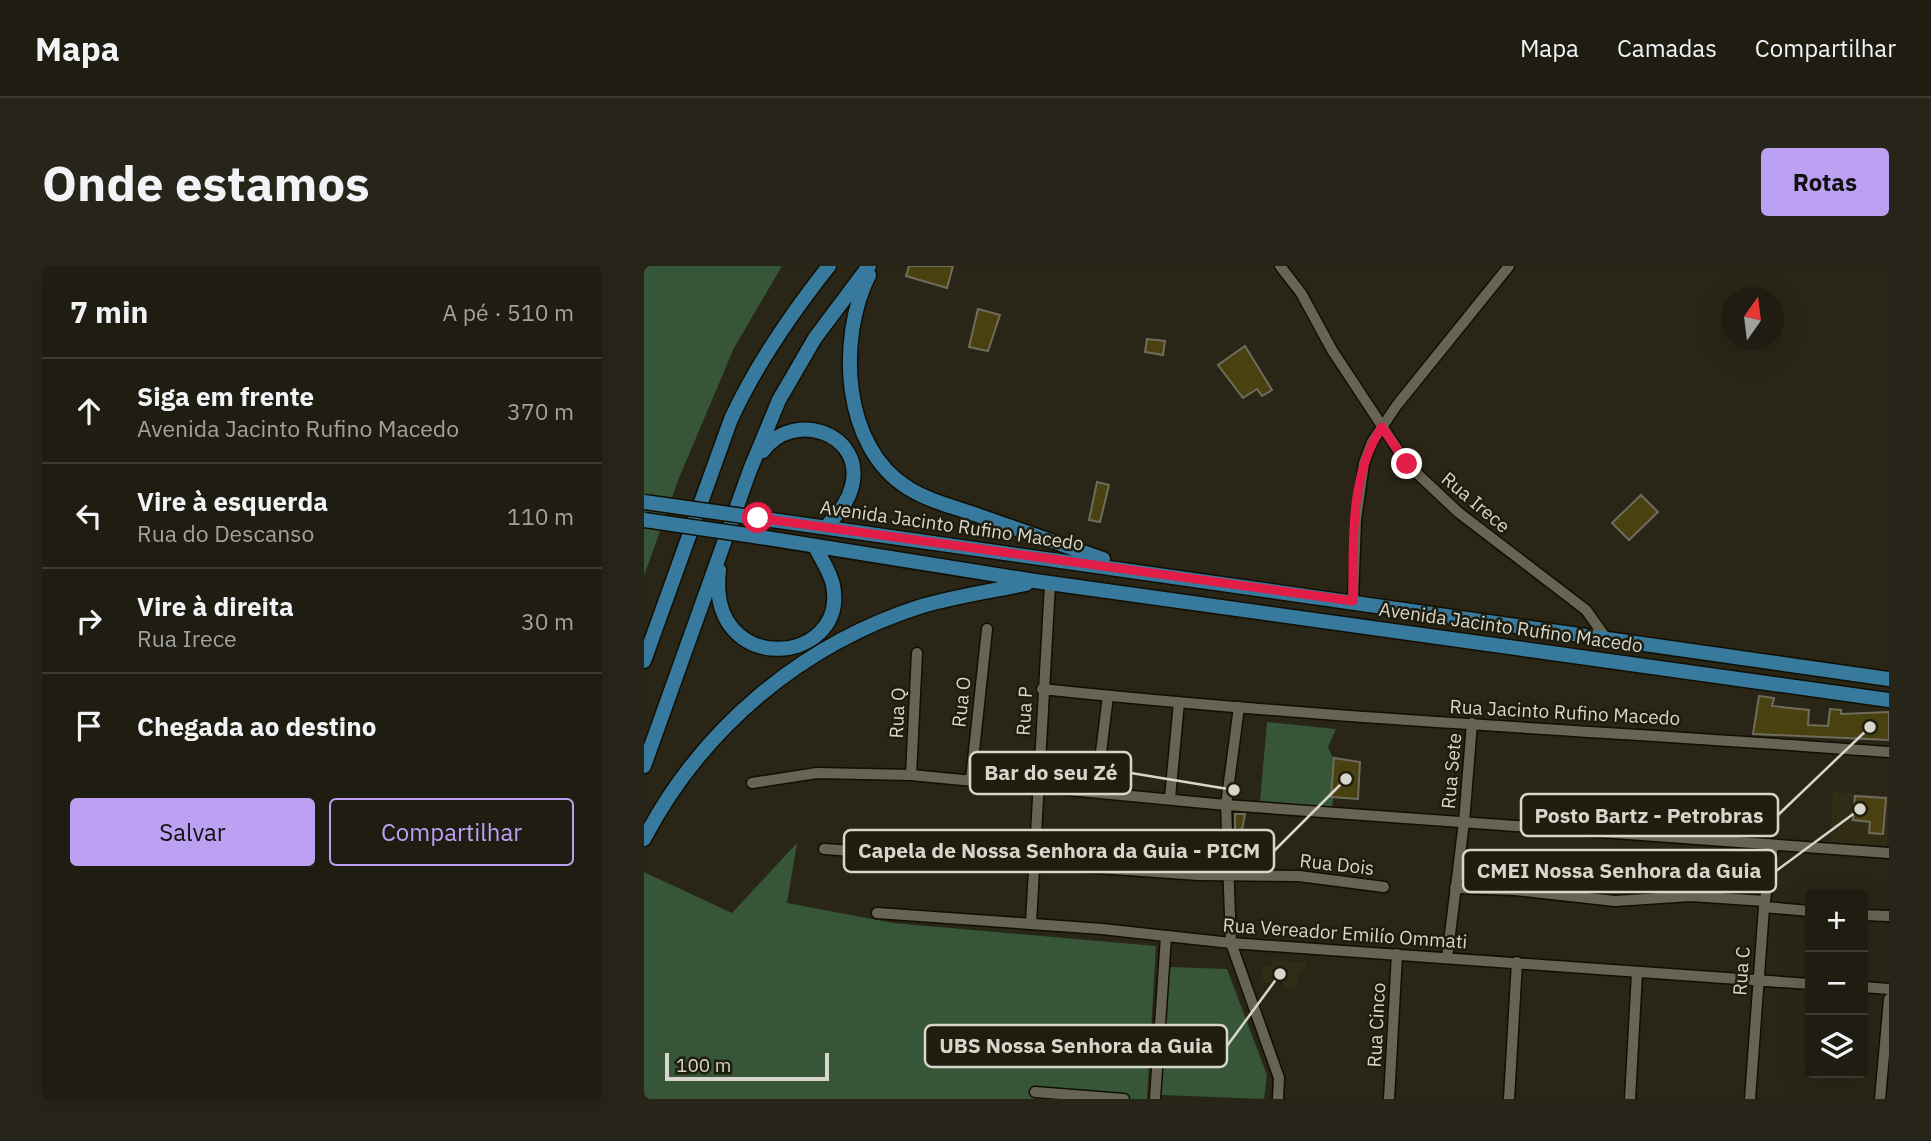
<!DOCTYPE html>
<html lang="pt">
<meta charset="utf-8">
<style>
:root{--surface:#1f1c11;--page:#27251a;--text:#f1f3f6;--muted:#a1a19f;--line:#3c3a31;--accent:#bca0f2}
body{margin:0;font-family:"IBM Plex Sans",sans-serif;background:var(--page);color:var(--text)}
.controls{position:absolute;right:21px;bottom:21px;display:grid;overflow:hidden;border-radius:7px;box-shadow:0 7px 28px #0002}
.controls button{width:63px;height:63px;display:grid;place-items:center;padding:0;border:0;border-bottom:2px solid var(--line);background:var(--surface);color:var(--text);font:35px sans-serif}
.compass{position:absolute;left:1077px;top:21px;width:63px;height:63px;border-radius:50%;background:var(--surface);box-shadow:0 7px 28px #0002;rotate:14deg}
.scale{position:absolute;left:21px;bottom:18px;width:164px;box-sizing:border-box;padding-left:7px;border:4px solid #d7d5cc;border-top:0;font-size:19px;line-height:24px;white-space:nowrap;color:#d7d5cc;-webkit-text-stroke:5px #1f1d0e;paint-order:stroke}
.stop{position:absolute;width:21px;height:21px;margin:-16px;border:5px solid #e11d48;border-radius:50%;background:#fff}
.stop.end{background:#e11d48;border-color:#fff;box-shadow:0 2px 7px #0008}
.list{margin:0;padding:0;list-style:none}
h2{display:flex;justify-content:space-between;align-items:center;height:91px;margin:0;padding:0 28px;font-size:30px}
h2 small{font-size:23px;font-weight:400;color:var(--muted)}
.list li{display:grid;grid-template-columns:46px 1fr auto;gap:21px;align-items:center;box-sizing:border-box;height:105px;padding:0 28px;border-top:2px solid var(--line)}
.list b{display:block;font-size:26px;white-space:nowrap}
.list p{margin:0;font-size:23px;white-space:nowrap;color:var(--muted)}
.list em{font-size:23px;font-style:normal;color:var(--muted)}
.actions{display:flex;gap:14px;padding:21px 28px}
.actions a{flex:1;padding:16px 0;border:2px solid var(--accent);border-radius:7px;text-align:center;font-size:24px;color:var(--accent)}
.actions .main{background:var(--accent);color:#111}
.icon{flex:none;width:38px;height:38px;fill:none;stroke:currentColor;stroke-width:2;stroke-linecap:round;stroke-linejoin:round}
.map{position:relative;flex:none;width:1245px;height:833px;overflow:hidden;border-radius:7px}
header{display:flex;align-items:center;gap:42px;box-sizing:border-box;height:98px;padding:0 35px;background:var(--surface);border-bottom:2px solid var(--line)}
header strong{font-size:33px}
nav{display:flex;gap:38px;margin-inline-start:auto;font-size:24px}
.intro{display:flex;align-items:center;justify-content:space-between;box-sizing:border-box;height:168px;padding:0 42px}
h1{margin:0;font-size:49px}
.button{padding:18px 32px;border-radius:7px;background:var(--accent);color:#111;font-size:24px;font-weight:700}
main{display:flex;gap:42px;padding:0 42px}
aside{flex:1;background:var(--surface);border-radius:7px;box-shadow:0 7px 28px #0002}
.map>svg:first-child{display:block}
.built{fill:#302c16}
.green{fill:#365637}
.building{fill:#4a4111;stroke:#6f6c5b;stroke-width:2}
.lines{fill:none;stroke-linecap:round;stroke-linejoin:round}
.minor-casing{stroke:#110f03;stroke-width:13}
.major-casing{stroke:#110f03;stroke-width:17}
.minor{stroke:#676453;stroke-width:10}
.major{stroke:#387a9d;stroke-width:14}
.major-bridge-casing{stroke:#110f03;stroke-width:17;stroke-linecap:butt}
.major-bridge{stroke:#387a9d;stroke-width:14}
.route{stroke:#e11d48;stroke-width:9}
.labels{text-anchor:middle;stroke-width:5;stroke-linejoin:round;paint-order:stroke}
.street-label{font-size:19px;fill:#d7d5cc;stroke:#1f1d0e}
.leader{fill:none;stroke:#d7d5cc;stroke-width:2.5}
.callout-dot{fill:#d7d5cc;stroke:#1f1d0e;stroke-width:2.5}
.callout{fill:#1f1d0e;stroke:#d7d5cc;stroke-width:2.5}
.callout-label{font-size:21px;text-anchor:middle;font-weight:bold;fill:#d7d5cc}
</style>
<header>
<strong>Mapa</strong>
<nav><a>Mapa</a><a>Camadas</a><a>Compartilhar</a></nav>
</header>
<div class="intro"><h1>Onde estamos</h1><a class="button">Rotas</a></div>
<main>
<aside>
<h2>7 min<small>A pé · 510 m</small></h2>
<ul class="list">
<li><svg class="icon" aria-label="ahead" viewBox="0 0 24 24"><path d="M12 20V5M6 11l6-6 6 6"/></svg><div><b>Siga em frente</b><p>Avenida Jacinto Rufino Macedo</p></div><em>370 m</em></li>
<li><svg class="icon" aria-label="left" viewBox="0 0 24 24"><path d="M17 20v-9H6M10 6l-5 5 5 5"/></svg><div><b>Vire à esquerda</b><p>Rua do Descanso</p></div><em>110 m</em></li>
<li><svg class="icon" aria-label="right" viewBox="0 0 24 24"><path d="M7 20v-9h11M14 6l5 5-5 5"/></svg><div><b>Vire à direita</b><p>Rua Irece</p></div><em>30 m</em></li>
<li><svg class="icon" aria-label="arrive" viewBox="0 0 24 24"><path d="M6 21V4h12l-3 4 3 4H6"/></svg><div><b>Chegada ao destino</b></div></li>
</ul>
<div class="actions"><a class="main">Salvar</a><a>Compartilhar</a></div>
</aside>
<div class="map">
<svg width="1245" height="833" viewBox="0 0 1245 833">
<rect width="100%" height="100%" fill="#292617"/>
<path class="built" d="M1189,526L1245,530L1243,581L1186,576Z
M629,695L662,696L661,704H656L653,723L639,721V714L646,713L633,711L632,719L616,715L620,699L628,700Z"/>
<path class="green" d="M0,0H138L90,82L35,212L0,310Z
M623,456L692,463L684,481L692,499L688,543L616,535Z
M153,577L143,637L249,657L512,680L503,833H0V606L88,647Z
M525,701L583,703L623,809L620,833L517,829Z"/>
<path class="building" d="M265,0H309L303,22L262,10Z
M334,43L356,49L344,85L325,81Z
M503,73L521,75L519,89L501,86Z
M601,80L628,124L618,130L613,123L599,132L574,99Z
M453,216L465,219L456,256L445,254Z
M997,229L1014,246L985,274L968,257Z
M1115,430L1130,432L1128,440L1165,444L1164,459L1184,460L1186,443L1197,444V448L1245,446V474L1109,468Z
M690,492L716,496L714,533L687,531Z
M1211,530L1242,532L1239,568L1225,567L1226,556L1209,554Z
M591,548H601L597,569H591Z"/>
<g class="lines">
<g class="minor-casing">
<path id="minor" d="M636,0L657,27L688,84L763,198L814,246L942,344L962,372
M709,335L712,254L720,197L728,176L753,139L865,0
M398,423C680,453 963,465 1245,486
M595,441L582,539L587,677L635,812L634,833
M267,509L273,387
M327,513L343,363
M108,517L173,507L267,509L582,539L1245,587
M452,526L464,430
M526,532L535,436
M180,583L555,609L655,610L740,621
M811,622L870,624L971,635L1047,630L1121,635
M1120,641L1166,645
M233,647L458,663L587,677L1166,718
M1219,649L1245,650
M387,657L406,318
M803,692L820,556L828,457
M1219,721L1245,723
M391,826L480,833
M511,833L522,670
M745,833L753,688
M865,833L873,696
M986,833L993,707
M1106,833L1120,641L1129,581
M1236,833L1245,733"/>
</g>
<g class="major-casing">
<path id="major" d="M225,9C193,73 198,181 264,222C285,235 310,241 333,249C375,264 417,278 459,293
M119,185C149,143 221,167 208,220C204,237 193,248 182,261
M114,252L1245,413
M110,270L391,315L1245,434
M75,304C62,413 205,400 189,319C186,305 177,293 171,280
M0,395L87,153C113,97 147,48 185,0
M0,500L106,204L135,134L171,72L225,0
M0,573C58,462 158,378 278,340C312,330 347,325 382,318"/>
</g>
<use href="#minor" class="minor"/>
<use href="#major" class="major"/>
<g class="major-bridge-casing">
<path id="major-bridge" d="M0,236L114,252
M0,254L110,270"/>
</g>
<use href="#major-bridge" class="major-bridge"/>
</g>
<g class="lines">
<path class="route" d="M114,252L709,335C709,279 705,209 738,161L763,198"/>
</g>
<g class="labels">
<g class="street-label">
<text transform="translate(832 236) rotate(40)" y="7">Rua Irece</text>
<text transform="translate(308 259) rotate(8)" y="7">Avenida Jacinto Rufino Macedo</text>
<text transform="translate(867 361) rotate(8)" y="7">Avenida Jacinto Rufino Macedo</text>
<text transform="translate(317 436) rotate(-84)" y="7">Rua O</text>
<text transform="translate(380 445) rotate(-87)" y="7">Rua P</text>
<text transform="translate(921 446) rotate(3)" y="7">Rua Jacinto Rufino Macedo</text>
<text transform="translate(253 447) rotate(-87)" y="7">Rua Q</text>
<text transform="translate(807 505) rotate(-85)" y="7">Rua Sete</text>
<text transform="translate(693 598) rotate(6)" y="7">Rua Dois</text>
<text transform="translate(701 667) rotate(4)" y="7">Rua Vereador Emilío Ommati</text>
<text transform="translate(1097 705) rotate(-86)" y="7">Rua C</text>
<text transform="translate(732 759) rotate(-87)" y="7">Rua Cinco</text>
</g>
</g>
<path class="leader" d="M590 524L487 507M1226 461L1134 549M702 513L630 585M1216 543L1132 605M636 708L583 780"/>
<g class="callout-dot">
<circle cx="590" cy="524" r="7"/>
<circle cx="1226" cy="461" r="7"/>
<circle cx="702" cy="513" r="7"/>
<circle cx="1216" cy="543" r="7"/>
<circle cx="636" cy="708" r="7"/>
</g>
<g class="callout">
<rect x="326" y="486" width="161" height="42" rx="7"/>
<rect x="877" y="528" width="257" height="42" rx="7"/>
<rect x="200" y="564" width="430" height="42" rx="7"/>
<rect x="819" y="584" width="313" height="42" rx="7"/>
<rect x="281" y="759" width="302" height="42" rx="7"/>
</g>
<g class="callout-label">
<text x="407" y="514">Bar do seu Zé</text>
<text x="1005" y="557">Posto Bartz - Petrobras</text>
<text x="415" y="592">Capela de Nossa Senhora da Guia - PICM</text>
<text x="975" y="612">CMEI Nossa Senhora da Guia</text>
<text x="432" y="787">UBS Nossa Senhora da Guia</text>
</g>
</svg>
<div class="controls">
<button>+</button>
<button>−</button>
<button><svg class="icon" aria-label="layers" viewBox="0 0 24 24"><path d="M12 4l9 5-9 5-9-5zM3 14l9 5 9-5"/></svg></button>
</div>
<svg class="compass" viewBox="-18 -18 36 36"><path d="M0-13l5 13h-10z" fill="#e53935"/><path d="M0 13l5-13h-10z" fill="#a1a19f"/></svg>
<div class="scale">100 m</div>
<div class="stop" style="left:114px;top:252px"></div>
<div class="stop end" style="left:763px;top:198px"></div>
</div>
</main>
